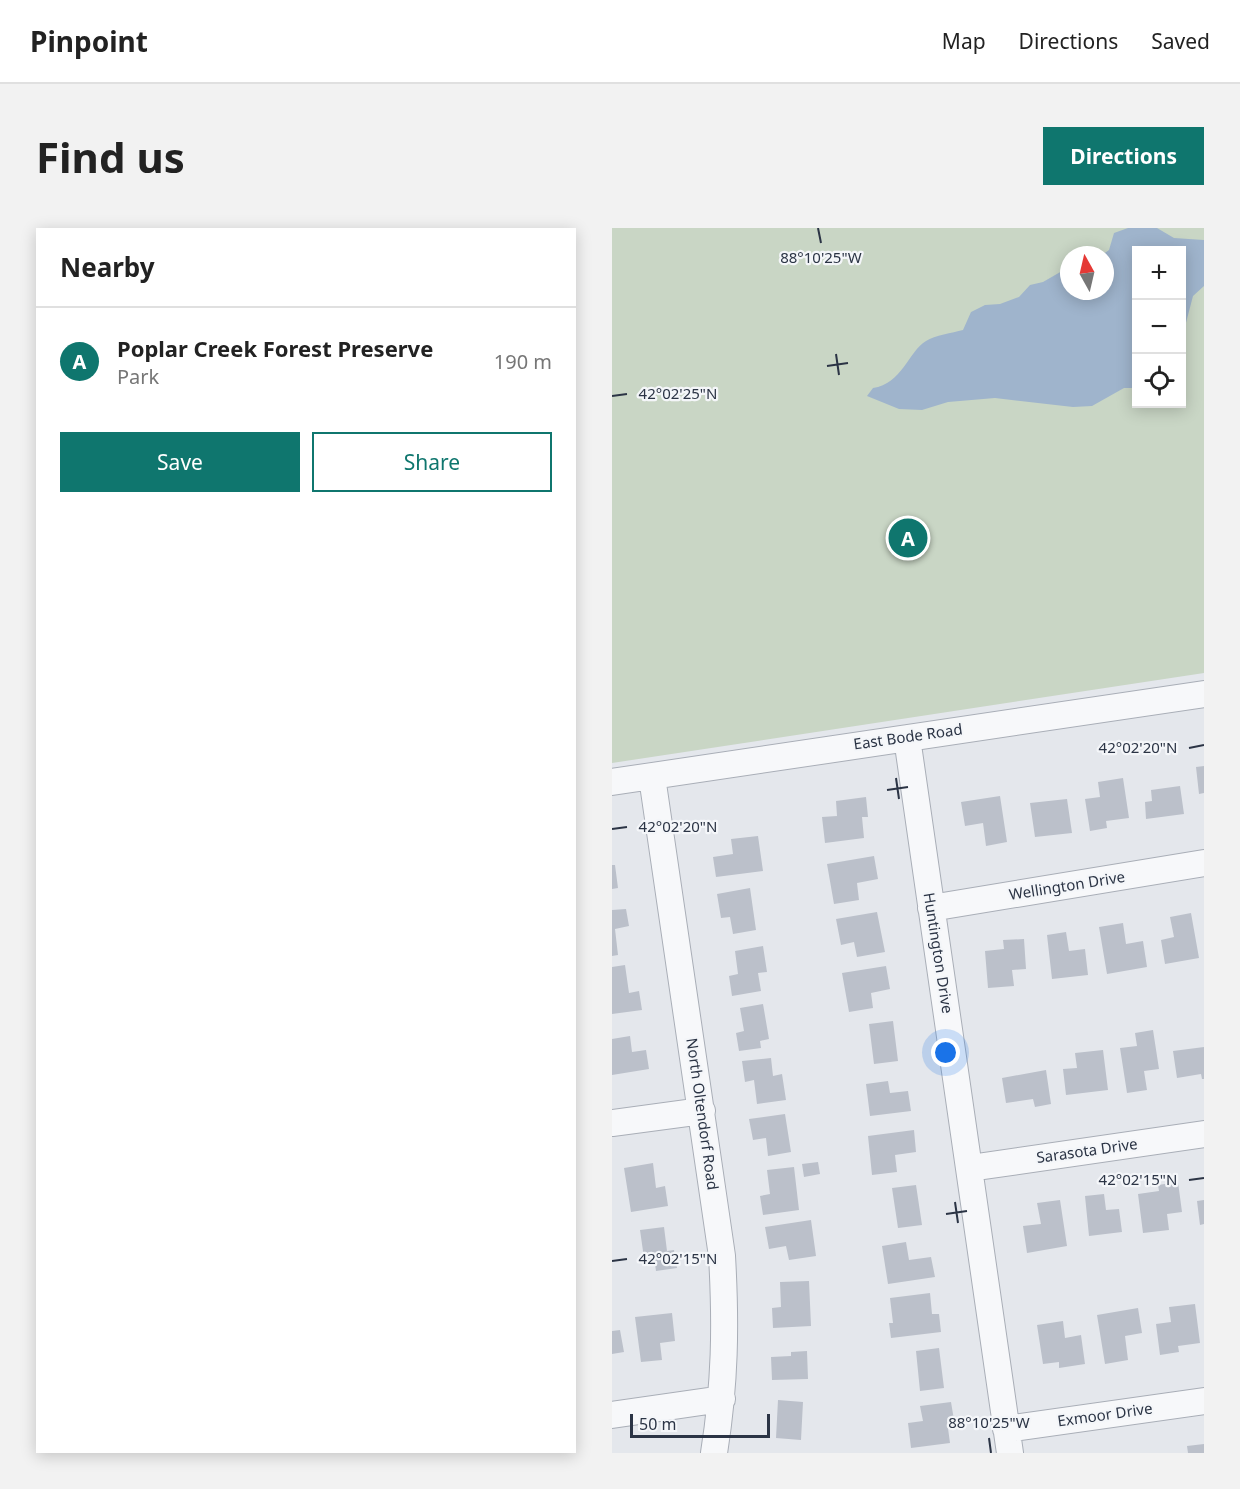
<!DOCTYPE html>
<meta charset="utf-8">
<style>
:root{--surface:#fff;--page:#f2f2f2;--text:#222;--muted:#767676;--line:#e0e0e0;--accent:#0f766e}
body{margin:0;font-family:"Noto Sans",sans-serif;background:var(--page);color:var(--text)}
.controls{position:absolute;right:18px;top:18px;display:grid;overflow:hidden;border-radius:0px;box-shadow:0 3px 15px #0003}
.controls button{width:54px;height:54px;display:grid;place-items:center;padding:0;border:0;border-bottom:2px solid var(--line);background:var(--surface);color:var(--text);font:30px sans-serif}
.compass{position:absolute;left:448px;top:18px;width:54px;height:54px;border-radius:50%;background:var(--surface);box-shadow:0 3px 15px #0003;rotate:352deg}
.scale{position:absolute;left:18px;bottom:15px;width:140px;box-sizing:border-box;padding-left:6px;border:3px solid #2b3445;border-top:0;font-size:16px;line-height:21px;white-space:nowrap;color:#2b3445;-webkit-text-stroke:4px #f4f6f9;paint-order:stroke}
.you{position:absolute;left:334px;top:825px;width:21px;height:21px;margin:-15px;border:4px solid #fff;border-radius:50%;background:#1a73e8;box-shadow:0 0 0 9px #1a73e833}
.badge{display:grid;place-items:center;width:39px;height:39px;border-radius:50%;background:var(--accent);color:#fff;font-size:20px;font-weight:700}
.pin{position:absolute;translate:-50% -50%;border:3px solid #fff;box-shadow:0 2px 6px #0006}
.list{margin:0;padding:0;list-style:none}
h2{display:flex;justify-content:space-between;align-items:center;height:78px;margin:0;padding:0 24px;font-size:26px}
h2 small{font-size:20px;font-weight:400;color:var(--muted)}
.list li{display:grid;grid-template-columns:39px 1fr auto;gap:18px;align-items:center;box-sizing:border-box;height:108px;padding:0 24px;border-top:2px solid var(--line)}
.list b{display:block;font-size:22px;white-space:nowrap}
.list p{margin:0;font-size:20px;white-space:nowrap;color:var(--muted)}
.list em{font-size:20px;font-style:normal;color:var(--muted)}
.actions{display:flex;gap:12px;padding:18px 24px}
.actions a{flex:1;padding:14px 0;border:2px solid var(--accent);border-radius:0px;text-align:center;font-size:21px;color:var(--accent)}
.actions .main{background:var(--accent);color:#fff}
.icon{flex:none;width:33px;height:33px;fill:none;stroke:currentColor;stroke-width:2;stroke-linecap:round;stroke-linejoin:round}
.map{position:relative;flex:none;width:592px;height:1225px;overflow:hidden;border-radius:0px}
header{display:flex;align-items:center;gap:36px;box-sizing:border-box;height:84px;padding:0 30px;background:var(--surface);border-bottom:2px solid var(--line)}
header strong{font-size:28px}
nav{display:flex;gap:33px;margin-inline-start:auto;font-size:21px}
.intro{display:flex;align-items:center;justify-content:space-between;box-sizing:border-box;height:144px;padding:0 36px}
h1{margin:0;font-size:42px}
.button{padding:15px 27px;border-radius:0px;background:var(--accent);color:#fff;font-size:21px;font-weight:700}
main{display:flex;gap:36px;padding:0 36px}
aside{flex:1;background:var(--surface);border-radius:0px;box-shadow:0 3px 15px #0003}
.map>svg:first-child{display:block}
.green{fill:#c9d6c5;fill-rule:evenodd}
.water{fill:#9fb4cc}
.building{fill:#bbc0ca}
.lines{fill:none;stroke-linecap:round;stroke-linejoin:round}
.minor-casing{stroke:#a9aeb7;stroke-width:28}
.minor{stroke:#f7f8fa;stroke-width:26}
.ticks{fill:none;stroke:#2b3445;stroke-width:2}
.labels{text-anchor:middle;stroke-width:4.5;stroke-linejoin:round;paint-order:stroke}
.street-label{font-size:15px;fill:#2b3445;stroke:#f4f6f9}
.ticks-label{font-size:15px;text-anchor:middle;fill:#2b3445;stroke:#f4f6f9;stroke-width:4.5;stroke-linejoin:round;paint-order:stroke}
</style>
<header>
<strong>Pinpoint</strong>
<nav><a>Map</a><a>Directions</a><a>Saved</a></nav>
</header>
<div class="intro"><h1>Find us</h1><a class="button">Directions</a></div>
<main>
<aside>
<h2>Nearby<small></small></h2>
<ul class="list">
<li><span class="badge">A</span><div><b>Poplar Creek Forest Preserve</b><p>Park</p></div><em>190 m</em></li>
</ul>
<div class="actions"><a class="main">Save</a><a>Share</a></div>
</aside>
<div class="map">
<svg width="592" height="1225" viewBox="0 0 592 1225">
<rect width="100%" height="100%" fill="#e4e7ec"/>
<path class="green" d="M0,0H592V445L0,535ZM524,22H570V176H524ZM457,27H493V63H457Z"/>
<path class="water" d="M516,0H545L562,10L592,12V58L581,68L570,110V22H524V160H512L480,178L461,179L383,170L336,174L310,182L287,181L255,168L261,160C290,156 296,124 314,113C323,107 340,105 351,102L359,84L373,77L388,76L407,69L418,57L431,54L457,39V63H493V27H490L497,22L502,5Z"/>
<path class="building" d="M592,538V565L587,566L584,539Z
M511,550L517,590L494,593L495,600L478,603L473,571L488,569L486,554Z
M568,558L572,586L534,591L533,574L540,573L539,562Z
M388,568L395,614L374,618L371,595L353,598L349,574Z
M254,569L256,589H250L252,610L213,615L210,589L225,588L224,573Z
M455,571L460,605L423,609L418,575Z
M146,608L151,643L104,649L101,629L121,626L119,611Z
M262,628L266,651L245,655L247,672L222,676L215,636Z
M0,637H3L6,660L0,661Z
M138,660L144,702L121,706L118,689L109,690L105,666Z
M14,681L17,698L3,701L6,727L0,728V682Z
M265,684L273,724L245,729L242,714L229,717L224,691Z
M579,685L587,730L553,736L549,712L562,709L558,689Z
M511,695L514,716L531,713L535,739L495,746L487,699Z
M454,704L457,723L473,721L476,747L440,751L435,707Z
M412,711L414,741L400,742L402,758L376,760L373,723L392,721L391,712Z
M151,718L155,744L146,745L149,763L120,768L117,748L126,746L123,723Z
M13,737L17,765L27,763L30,782L0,786V739Z
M274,738L278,761L259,765L261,780L237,784L230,745Z
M151,776L157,811L148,813L149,820L127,823L124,805L132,803L128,780Z
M281,793L286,833L262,836L257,796Z
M541,802L547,841L532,843L535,862L515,865L508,820L525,818L523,805Z
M18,808L20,824L34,822L37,841L0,847V811Z
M592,819V851H590L589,846L565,850L561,823Z
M491,822L496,862L454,867L451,841L465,840L463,825Z
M159,830L161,848L170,846L174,872L145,876L142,852L133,854L130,833Z
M434,842L439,876L423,879L421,871L394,875L390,850Z
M276,853L278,865L296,863L299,883L258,888L254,856Z
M173,886L179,924L156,928L154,910L141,912L137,891Z
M302,902L304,924L283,927L285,944L260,947L256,908Z
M206,934L208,946L192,949L190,936Z
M41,935L44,960L53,958L56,978L19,984L12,940Z
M182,939L187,982L151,987L148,968L158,966L155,942Z
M566,954L570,984L555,986L557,1002L531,1005L526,966L547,963L546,957Z
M304,957L310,997L286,1000L280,960Z
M492,966L494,982L507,981L510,1004L477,1008L473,968Z
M448,972L455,1018L415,1025L411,998L429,996L425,975Z
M592,972V996L588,997L585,973Z
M199,992L204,1028L177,1032L174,1018L157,1021L153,999Z
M52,999L55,1023L62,1022L65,1040L44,1043L43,1036L33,1037L28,1002Z
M294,1014L297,1032L319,1029L323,1049L276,1056L270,1018Z
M197,1053L199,1098L161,1100L160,1080L169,1079L168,1054Z
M318,1065L320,1086H327L329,1104L279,1110L277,1095H281L278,1070Z
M583,1076L588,1115L566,1118L567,1124L548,1127L544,1096L559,1094L557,1079Z
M526,1080L530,1105L513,1108L516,1132L493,1136L485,1087Z
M60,1085L63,1113L48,1115L50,1132L29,1134L23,1089Z
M451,1093L453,1110L469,1107L473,1136L447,1140V1134L431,1136L425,1097Z
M8,1102L12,1124L0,1126V1103Z
M327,1120L332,1160L308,1163L304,1123Z
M195,1123L196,1151L160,1152L159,1129L179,1128V1124Z
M166,1172L191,1174L189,1212L164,1210Z
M339,1174L342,1192L335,1193L338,1215L299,1220L296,1195L311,1193L308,1178Z
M592,1216V1225H576L575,1218Z"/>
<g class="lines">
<g class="minor-casing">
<path id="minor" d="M295,510L398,1225
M40,549L110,1028C114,1098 113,1156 102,1225
M0,554L592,466
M319,680L592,635
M0,895L90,883
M358,940L592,906
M0,1187L110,1171
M394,1201L592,1173"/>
</g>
<use href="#minor" class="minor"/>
</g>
<path class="ticks" d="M206,0L209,15M224,126L227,147M215,138L236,135M0,168L15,166M577,520L592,517M284,550L287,571M275,562L296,559M0,601L15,599M577,952L592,950M343,974L346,995M334,986L355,983M0,1033L15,1031M377,1210L379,1225"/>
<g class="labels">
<g class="street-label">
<text transform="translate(296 509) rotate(-8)" y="5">East Bode Road</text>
<text transform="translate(455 658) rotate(-9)" y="5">Wellington Drive</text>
<text transform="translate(326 725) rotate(81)" y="5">Huntington Drive</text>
<text transform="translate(90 886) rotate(82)" y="5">North Oltendorf Road</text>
<text transform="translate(475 923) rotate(-8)" y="5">Sarasota Drive</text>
<text transform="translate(493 1187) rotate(-8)" y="5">Exmoor Drive</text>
</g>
</g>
<g class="ticks-label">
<text x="209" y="35">88°10'25"W</text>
<text x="66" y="171">42°02'25"N</text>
<text x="526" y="525">42°02'20"N</text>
<text x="66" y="604">42°02'20"N</text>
<text x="526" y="957">42°02'15"N</text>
<text x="66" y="1036">42°02'15"N</text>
<text x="377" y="1200">88°10'25"W</text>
</g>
</svg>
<div class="controls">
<button>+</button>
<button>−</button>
<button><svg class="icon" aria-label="locate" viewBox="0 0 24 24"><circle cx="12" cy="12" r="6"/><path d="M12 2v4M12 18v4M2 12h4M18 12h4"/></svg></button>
</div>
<svg class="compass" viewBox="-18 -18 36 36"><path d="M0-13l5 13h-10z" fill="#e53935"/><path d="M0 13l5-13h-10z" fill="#767676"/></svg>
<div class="scale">50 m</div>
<div class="you"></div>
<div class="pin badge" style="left:296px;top:310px">A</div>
</div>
</main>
